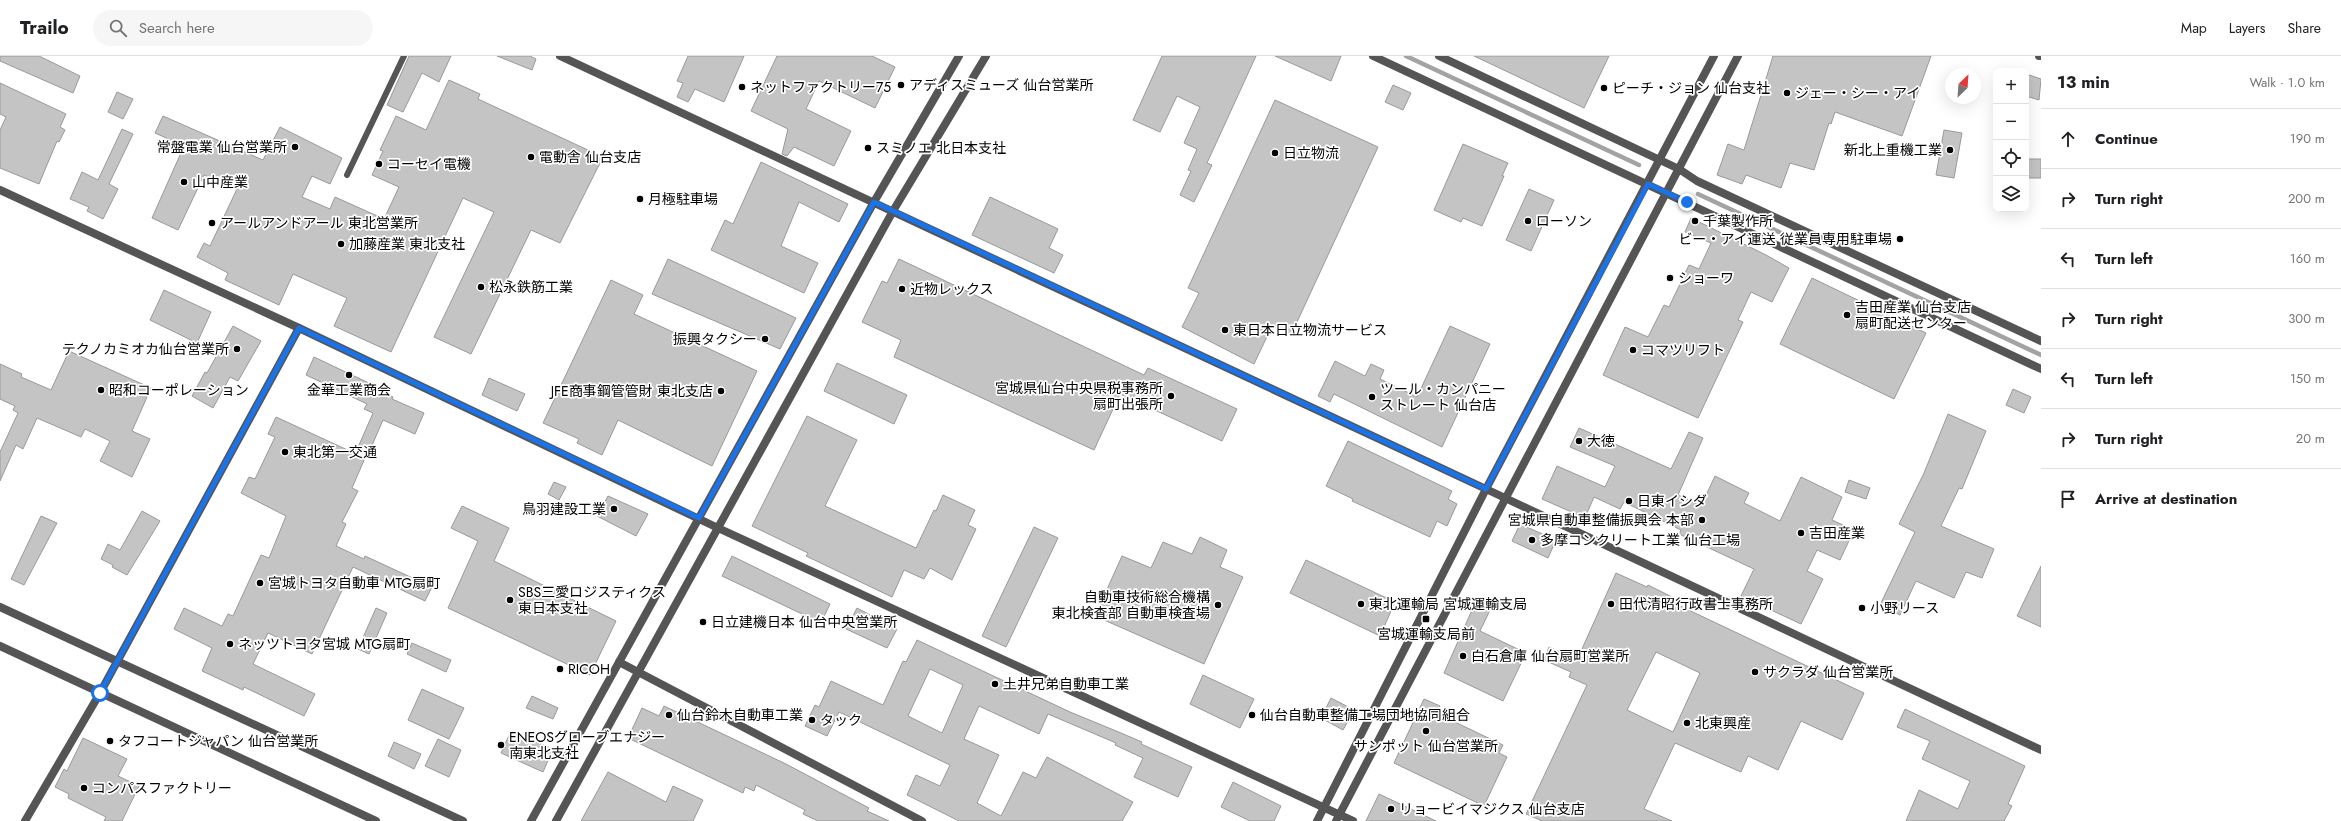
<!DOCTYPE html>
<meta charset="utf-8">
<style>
:root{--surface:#fff;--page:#f6f6f6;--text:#202124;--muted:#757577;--line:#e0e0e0}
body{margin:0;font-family:Jost,"Noto Sans JP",sans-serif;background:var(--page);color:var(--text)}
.controls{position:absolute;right:12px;top:12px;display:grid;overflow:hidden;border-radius:8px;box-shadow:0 4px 16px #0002}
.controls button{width:36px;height:36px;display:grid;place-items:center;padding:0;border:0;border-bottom:1px solid var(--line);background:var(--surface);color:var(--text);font:20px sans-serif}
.compass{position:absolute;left:1945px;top:12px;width:36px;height:36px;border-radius:50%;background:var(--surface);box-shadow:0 4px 16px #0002;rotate:25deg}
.stop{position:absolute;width:12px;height:12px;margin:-9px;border:3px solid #1a73e8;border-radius:50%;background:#fff}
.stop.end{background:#1a73e8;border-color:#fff;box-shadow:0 1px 4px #0008}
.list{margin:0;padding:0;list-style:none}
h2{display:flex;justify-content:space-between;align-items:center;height:52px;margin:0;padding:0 16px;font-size:17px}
h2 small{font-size:13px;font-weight:400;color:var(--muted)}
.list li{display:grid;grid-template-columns:26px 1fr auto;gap:12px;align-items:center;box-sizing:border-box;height:60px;padding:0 16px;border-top:1px solid var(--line)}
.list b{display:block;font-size:15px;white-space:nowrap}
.list em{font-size:13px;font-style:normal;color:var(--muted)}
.icon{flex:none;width:22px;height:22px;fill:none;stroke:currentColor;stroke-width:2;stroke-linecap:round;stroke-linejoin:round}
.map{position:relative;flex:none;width:2041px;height:765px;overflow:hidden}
header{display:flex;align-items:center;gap:24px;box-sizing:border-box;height:56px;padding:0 20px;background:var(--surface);border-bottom:1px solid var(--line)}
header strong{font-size:19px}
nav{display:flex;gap:22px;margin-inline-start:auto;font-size:14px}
.search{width:280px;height:36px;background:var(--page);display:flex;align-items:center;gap:10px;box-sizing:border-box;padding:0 14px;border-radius:22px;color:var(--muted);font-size:15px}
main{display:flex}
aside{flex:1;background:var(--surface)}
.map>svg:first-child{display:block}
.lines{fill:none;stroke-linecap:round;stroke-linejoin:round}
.stream{stroke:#a3a3a3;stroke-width:4.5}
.building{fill:#c4c4c4;stroke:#999;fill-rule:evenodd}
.service{stroke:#555;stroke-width:6}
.minor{stroke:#555;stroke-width:8}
.tertiary{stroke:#555;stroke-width:8}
.route{stroke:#1a73e8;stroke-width:5}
.poi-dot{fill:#000;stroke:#fff;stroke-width:1.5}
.labels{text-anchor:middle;stroke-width:3.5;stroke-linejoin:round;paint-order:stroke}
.poi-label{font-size:14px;fill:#000;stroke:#fff;text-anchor:start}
</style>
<header>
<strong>Trailo</strong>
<div class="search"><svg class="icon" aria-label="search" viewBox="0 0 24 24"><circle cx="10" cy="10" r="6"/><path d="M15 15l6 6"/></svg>Search here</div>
<nav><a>Map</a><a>Layers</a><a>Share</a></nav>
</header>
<main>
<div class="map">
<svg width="2041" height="765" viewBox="0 0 2041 765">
<rect width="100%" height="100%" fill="#fff"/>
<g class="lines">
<path class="stream" d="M1406,0L1639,109
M1698,138L2041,299"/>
</g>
<path class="building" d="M0,0H39L80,20L73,37L0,5Z
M409,0H451L439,26L422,17L403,56L387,49Z
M497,0H530L536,3L532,14Z
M688,0H744L724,46L695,33L688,46L677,41L683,27L677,25Z
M777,0H872L895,11L875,52L819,25L806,53L851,75L834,110L794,91L787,100L782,98L788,73L751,55Z
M1162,0H1256L1207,107L1212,109L1194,146L1180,139L1191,115L1188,114L1197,93L1184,87L1200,51L1177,40L1160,76L1133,64Z
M1275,0H1341L1331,25Z
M1474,0H1609L1584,52Z
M1773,0H1931L1902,80L1835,56L1831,68L1829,67L1814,114L1790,107L1781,132L1746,119L1742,128L1717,119L1728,88L1744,94Z
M2026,18L2041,23L2039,44L2026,40Z
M449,24L480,38L478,43L603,101L560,187L531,174L471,298L434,281L494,156L463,142L391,296L334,270L347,242L293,218L279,249L225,224L228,217L197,201L204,187L210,190L237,133L204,119L178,174L152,162L184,90L155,77L163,60L263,104L280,71L342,102L330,128L312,120L302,141L330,153L335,141L384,163L399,131L372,119L383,95L380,94L396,60L426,74Z
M0,27L66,58L60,71L65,74L59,86L57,85L39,128L0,112V74L6,61L0,58Z
M1393,29L1411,37L1403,54L1385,46Z
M117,36L133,43L123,63L108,56Z
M1275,44L1378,91L1291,279L1272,270L1254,308L1182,271L1199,237L1188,232Z
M122,73L133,78L109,128L118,133L103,163L87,155L89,151L70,143L82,116L98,124Z
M1944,74L1962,77L1954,122L1936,119Z
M1463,88L1508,107L1502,120H1504L1482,170L1463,162L1461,166L1434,154Z
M2026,103H2041V122H2027Z
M761,106L848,148L839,166L799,146L781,190L818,207L804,237L711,194L725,164L733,168Z
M1529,133L1554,144L1531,195L1506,184Z
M990,141L1058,173L1049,192L1063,199L1054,217L972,179Z
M1691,162L1766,199L1789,212L1772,246L1751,236L1738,264L1743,266L1698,362L1603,319L1625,271L1648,281L1664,249L1669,251L1689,209L1699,213L1711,187L1685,176Z
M668,203L796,262L780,293L652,238Z
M899,203L1144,319L1148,312L1237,353L1222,385L1120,338L1094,394L894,301L901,284L862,266L882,225L887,227Z
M1812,222L1926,277L1894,343L1780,288Z
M611,224L643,239L634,258L757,315L712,410L618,364L602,399L577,387L579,383L543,367Z
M164,234L211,256L197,287L150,264Z
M233,270L261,285L238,325L230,321L213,352L192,340L205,316L207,317Z
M1450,270L1490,288L1442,391L1334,338L1330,346L1318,340L1335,305L1365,320L1371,308L1384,314L1380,323L1417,341Z
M69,295L151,332L132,375L150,383L132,421L100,405L110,385L85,373L81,381L37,362L23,393L16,389L0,425V396L18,357L13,354L15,350L0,343V308L22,318L21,321L51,334Z
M314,301L371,328L370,330L393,341L392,343L424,357L415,378L383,364L370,394L359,389L373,357L364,353L367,348L306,319Z
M837,307L907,339L894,368L824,335Z
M489,322L525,338L517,355L482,339Z
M2013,333L2031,341L2024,357L2006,349Z
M1948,358L1986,375L1962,433L1959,432L1941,470L1994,493L1982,522L1966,516L1954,542L1916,525L1900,559L1880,549L1915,476L1899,468L1924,417Z
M807,360L857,384L825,450L916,492L934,454L936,455L943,439L975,454L968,469L976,473L952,524L930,512L924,523L904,514L892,541L806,500L808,497L752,470Z
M276,361L365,402L352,432L358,435L342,466L346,468L336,490L364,503L365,500L432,531L425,545L353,511L312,598L268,577L253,608L315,638L304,660L244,631L243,634L202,615L212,592L174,573L184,552L222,570L228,558L233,560L261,499L269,502L286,460L241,437L249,421L255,423L275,381L268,378Z
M1579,372L1671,413L1689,376L1703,382L1678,439L1701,450L1715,420L1749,437L1744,447L1780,465L1801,421L1842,441L1832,464L1854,474L1840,504L1817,494L1807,515L1823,523L1801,568L1741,540L1754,513L1679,478L1681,474L1624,446L1620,453L1594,441L1585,462L1542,443L1557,410L1605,431L1615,410L1570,391Z
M1348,385L1452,435L1448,443L1457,448L1447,470L1437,465L1430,481L1352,445L1353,443L1326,430Z
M1849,424L1870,432L1866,443L1845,436Z
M554,426L566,431L559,444L548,438Z
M608,440L648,458L636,480L597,460Z
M462,450L509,472L494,505L616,565L590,619L448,552L478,485L451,472Z
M142,455L160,465L127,519L112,511L113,509L101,503L108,488L120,494Z
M41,460L57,467L24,529L11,523Z
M1520,468L1556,484L1548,502L1512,485Z
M1034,471L1058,482L1006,591L982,580Z
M1200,481L1227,494L1220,511L1243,521L1204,608L1095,560L1122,500L1151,512L1163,486L1192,498Z
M732,500L830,548L821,567L722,520Z
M1306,504L1395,546L1380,580L1290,537Z
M2041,510V571L2017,560Z
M1616,517L1647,531L1648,529L1680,545L1678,549L1864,637L1842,684L1801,665L1778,714L1748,700L1741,716L1675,687L1644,753L1672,765H1542L1526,758L1587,629L1569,621L1571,616L1544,604L1549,591L1577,604ZM1656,596L1700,617L1673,676L1627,654Z
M1476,545L1491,552L1480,575L1526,597L1503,645L1444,617Z
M376,552L387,557L369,598L358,593Z
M857,552L897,573L887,592L846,573Z
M917,584L1070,656L1121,677L1142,686L1141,688L1192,711L1178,741L1134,721L1143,702L1115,689L1116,687L1048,658L1039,678L979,650L964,683L999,699L977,747L1001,760L1023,716L1036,722L1047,701L1133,746L1122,765H959L907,739L916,719L940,730L950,709L839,656L827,680L805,670L815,649L819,651L831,625L883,649L903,605L906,606ZM930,613L963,629L942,677L908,660Z
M412,587L451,604L446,616L407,598Z
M1203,619L1254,643L1240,672L1190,648Z
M422,633L464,652L449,683L408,664Z
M532,640L558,652L553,663L526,652Z
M1331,642L1354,654L1343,674L1321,662Z
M1424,643L1440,650L1436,657L1503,689L1499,697L1507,701L1484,750L1394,707Z
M664,650L786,708L869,752L867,755L889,765H818L803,758L805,754L756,729L754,735L745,731L743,737L628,682L642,652L659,660Z
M1905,653L2025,710L2008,748L2012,750L2004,765H1906L1919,734L1958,753L1970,725L1922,703L1930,685L1897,671Z
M511,675L553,693L543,716L501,697Z
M83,682L127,703L118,720L139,730L122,765H104L106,761L68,742L69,738L55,731L64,713L67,715Z
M438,683L461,694L449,721L425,710Z
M394,686L421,698L414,713L388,700Z
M608,716L666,746L673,730L703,744L693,765H581Z
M1233,726L1281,750L1274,765H1250L1221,751Z
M1379,738L1436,765H1366Z"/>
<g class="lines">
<path class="service" d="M347,119L404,0"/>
<path class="minor" d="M1373,0L2041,313
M1439,0L1679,113L1697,125L2041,285
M2039,0H2041
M1486,433L2041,694
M619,606L922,765
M25,765L100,637L299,272"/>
<path class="tertiary" d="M560,0L1486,433
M0,134L299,272L718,472L1353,765
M0,551L463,765
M0,590L376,765
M531,765L874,146L959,0
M556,765L893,155L986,0
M1317,765L1486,433L1714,0
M1336,765L1738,0"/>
</g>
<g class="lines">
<path class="route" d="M100,637L299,272L699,462L874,146L1486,433L1648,128L1687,146"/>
</g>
<g class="poi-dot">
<circle cx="901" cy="29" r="4"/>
<circle cx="742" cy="31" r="4"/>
<circle cx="1604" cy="32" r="4"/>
<circle cx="1787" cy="37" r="4"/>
<circle cx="295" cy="91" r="4"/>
<circle cx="868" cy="92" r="4"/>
<circle cx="1950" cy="94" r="4"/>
<circle cx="1275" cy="97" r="4"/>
<circle cx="531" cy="101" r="4"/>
<circle cx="379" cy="108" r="4"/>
<circle cx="184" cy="126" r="4"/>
<circle cx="640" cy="143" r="4"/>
<circle cx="1528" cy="165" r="4"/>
<circle cx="1695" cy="165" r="4"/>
<circle cx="212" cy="167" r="4"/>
<circle cx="1900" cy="183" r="4"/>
<circle cx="341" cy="188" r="4"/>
<circle cx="1670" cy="222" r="4"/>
<circle cx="481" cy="231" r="4"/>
<circle cx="902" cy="233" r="4"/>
<circle cx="1847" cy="259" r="4"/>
<circle cx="1225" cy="274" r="4"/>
<circle cx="765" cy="283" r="4"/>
<circle cx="237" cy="293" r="4"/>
<circle cx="1633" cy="294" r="4"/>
<circle cx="349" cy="319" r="4"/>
<circle cx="101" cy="334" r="4"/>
<circle cx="721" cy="335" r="4"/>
<circle cx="1171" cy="340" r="4"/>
<circle cx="1372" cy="341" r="4"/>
<circle cx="1579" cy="385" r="4"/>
<circle cx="285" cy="396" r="4"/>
<circle cx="1629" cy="445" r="4"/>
<circle cx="614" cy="453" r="4"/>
<circle cx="1702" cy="464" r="4"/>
<circle cx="1801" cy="477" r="4"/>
<circle cx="1532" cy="484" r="4"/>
<circle cx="260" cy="527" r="4"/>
<circle cx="510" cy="544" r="4"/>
<circle cx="1361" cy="548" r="4"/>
<circle cx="1611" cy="548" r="4"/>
<circle cx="1218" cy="549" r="4"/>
<circle cx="1862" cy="552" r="4"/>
<rect x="1422" y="559" width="8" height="8" rx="2"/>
<circle cx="703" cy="566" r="4"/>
<circle cx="230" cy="588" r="4"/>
<circle cx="1463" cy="600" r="4"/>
<circle cx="560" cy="613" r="4"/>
<circle cx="1755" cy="616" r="4"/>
<circle cx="995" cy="628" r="4"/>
<circle cx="669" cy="659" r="4"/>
<circle cx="1252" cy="659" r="4"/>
<circle cx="812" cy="664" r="4"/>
<circle cx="1687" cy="667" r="4"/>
<circle cx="1426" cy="675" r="4"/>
<circle cx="110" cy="685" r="4"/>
<circle cx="501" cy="689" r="4"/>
<circle cx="84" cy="732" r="4"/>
<circle cx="1391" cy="753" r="4"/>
</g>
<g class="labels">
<g class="poi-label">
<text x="909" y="34">アディスミューズ 仙台営業所</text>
<text x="750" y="36">ネットファクトリー75</text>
<text x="1612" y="37">ピーチ・ジョン 仙台支社</text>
<text x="1795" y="42">ジェー・シー・アイ</text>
<text x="287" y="96" text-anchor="end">常盤電業 仙台営業所</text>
<text x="876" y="97">スミノエ 北日本支社</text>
<text x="1942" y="99" text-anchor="end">新北上重機工業</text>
<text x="1283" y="102">日立物流</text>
<text x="539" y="106">電動舎 仙台支店</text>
<text x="387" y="113">コーセイ電機</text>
<text x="192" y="131">山中産業</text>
<text x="648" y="148">月極駐車場</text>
<text x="1536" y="170">ローソン</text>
<text x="1703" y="170">千葉製作所</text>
<text x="220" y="172">アールアンドアール 東北営業所</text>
<text x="1892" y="188" text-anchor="end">ビー・アイ運送 従業員専用駐車場</text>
<text x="349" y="193">加藤産業 東北支社</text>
<text x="1678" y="227">ショーワ</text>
<text x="489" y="236">松永鉄筋工業</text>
<text x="910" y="238">近物レックス</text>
<text x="1855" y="256">吉田産業 仙台支店<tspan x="1855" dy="16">扇町配送センター</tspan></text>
<text x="1233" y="279">東日本日立物流サービス</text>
<text x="757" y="288" text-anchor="end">振興タクシー</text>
<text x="229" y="298" text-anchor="end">テクノカミオカ仙台営業所</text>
<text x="1641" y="299">コマツリフト</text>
<text x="1163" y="337" text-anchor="end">宮城県仙台中央県税事務所<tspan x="1163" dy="16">扇町出張所</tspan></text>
<text x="1380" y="338">ツール・カンパニー<tspan x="1380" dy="16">ストレート 仙台店</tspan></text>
<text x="109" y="339">昭和コーポレーション</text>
<text x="349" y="339" text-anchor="middle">金華工業商会</text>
<text x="713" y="340" text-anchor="end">JFE商事鋼管管財 東北支店</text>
<text x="1587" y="390">大徳</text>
<text x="293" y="401">東北第一交通</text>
<text x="1637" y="450">日東イシダ</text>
<text x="606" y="458" text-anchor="end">鳥羽建設工業</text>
<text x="1694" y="469" text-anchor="end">宮城県自動車整備振興会 本部</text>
<text x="1809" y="482">吉田産業</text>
<text x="1540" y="489">多摩コンクリート工業 仙台工場</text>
<text x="268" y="532">宮城トヨタ自動車 MTG扇町</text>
<text x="518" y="541">SBS三愛ロジスティクス<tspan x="518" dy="16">東日本支社</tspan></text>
<text x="1210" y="546" text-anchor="end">自動車技術総合機構<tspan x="1210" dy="16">東北検査部 自動車検査場</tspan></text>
<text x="1369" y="553">東北運輸局 宮城運輸支局</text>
<text x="1619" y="553">田代清昭行政書士事務所</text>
<text x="1870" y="557">小野リース</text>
<text x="711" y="571">日立建機日本 仙台中央営業所</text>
<text x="1426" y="583" text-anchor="middle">宮城運輸支局前</text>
<text x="238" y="593">ネッツトヨタ宮城 MTG扇町</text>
<text x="1471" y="605">白石倉庫 仙台扇町営業所</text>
<text x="568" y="618">RICOH</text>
<text x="1763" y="621">サクラダ 仙台営業所</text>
<text x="1003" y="633">土井兄弟自動車工業</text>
<text x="677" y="664">仙台鈴木自動車工業</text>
<text x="1260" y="664">仙台自動車整備工場団地協同組合</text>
<text x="820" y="669">タック</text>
<text x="1695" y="672">北東興産</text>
<text x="509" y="686">ENEOSグローブエナジー<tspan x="509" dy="16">南東北支社</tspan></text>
<text x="118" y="690">タフコートジャパン 仙台営業所</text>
<text x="1426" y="695" text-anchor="middle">サンポット 仙台営業所</text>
<text x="92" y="737">コンパスファクトリー</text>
<text x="1399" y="758">リョービイマジクス 仙台支店</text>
</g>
</g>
</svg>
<div class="controls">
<button>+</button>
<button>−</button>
<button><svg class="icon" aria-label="locate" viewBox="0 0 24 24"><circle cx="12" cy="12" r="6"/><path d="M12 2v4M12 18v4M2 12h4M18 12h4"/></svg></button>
<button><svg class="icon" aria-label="layers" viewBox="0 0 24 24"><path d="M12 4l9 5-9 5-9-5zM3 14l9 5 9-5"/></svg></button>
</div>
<svg class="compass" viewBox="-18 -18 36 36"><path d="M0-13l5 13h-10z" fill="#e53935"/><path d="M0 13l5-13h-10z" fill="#757577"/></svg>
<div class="stop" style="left:100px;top:637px"></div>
<div class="stop end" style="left:1687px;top:146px"></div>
</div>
<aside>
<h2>13 min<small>Walk · 1.0 km</small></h2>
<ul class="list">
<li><svg class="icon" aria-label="ahead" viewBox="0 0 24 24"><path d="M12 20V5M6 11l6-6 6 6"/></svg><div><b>Continue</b></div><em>190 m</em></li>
<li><svg class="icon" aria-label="right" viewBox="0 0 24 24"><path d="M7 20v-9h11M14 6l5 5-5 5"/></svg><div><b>Turn right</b></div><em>200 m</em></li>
<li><svg class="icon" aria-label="left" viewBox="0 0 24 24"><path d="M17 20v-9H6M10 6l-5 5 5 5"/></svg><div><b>Turn left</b></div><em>160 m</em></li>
<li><svg class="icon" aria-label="right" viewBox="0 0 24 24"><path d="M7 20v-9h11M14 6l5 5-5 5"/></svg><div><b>Turn right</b></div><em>300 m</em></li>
<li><svg class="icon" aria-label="left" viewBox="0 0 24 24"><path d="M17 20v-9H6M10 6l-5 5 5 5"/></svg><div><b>Turn left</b></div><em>150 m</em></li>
<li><svg class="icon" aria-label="right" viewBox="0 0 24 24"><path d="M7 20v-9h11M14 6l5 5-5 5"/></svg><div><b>Turn right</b></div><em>20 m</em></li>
<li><svg class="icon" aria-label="arrive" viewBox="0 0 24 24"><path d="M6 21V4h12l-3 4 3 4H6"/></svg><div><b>Arrive at destination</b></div></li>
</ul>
</aside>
</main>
